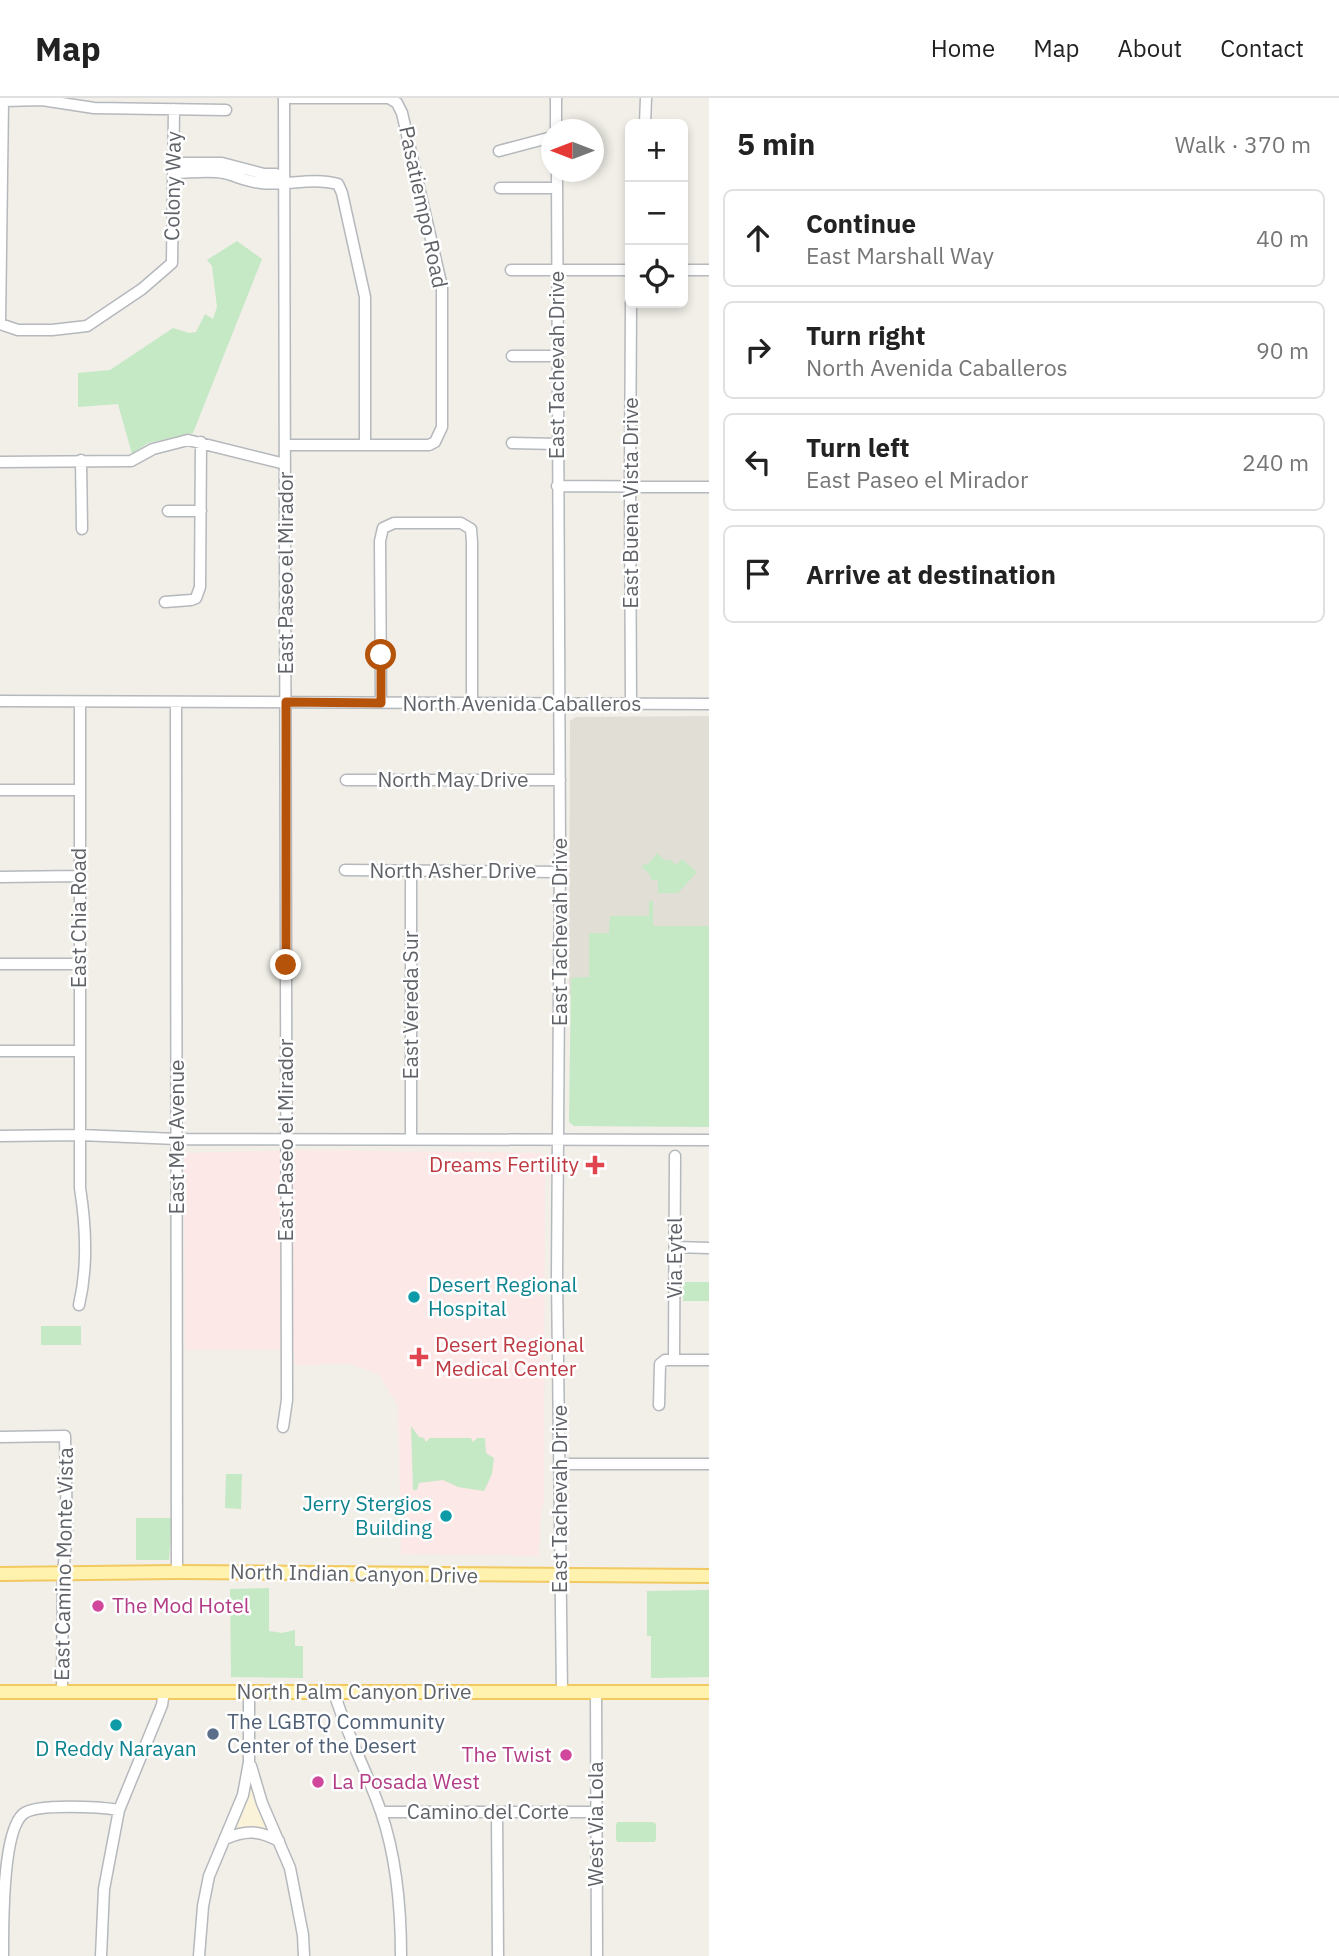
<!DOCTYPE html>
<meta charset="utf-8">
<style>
:root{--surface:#fff;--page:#f6f6f6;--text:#222;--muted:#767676;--line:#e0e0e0}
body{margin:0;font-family:"IBM Plex Sans",sans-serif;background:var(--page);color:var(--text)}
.controls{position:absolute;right:21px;top:21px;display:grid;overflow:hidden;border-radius:10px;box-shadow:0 4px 10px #0003}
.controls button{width:63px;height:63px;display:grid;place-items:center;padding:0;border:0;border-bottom:2px solid var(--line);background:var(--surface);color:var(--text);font:35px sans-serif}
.compass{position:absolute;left:541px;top:21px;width:63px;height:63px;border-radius:50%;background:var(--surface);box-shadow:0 4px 10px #0003;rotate:270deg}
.stop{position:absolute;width:21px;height:21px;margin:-16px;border:5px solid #b45309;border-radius:50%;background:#fff}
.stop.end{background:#b45309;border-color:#fff;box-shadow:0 2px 7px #0008}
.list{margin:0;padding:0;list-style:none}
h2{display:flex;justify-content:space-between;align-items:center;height:91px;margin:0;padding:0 28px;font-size:30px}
h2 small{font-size:23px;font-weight:400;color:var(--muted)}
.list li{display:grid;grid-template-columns:46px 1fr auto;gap:21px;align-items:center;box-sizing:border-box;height:98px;margin:0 14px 14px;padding:0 14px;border:2px solid var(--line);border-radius:10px}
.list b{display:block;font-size:26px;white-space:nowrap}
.list p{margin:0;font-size:23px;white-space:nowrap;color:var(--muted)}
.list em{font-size:23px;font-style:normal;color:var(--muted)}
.icon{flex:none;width:38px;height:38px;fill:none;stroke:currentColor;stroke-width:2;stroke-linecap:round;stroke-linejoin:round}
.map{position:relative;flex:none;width:709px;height:1858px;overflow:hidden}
header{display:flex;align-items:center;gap:42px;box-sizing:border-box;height:98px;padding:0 35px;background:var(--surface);border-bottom:2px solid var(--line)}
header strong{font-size:33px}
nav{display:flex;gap:38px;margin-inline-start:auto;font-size:24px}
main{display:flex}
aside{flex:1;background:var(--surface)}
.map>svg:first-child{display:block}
.education{fill:#e1ded6}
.medical{fill:#fce8e6}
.green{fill:#c5e8c5}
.sand{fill:#fbf3d9}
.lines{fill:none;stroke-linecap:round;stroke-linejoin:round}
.minor-casing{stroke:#b5b8bc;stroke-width:13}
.major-casing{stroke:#f2c960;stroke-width:16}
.minor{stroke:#fff;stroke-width:10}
.major{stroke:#fff2af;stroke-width:12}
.route{stroke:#b45309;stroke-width:9}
.health-dot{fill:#e0444e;stroke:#fff;stroke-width:2.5}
.culture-dot{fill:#0f9aa8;stroke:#fff;stroke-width:2.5}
.hotel-dot{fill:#d1479c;stroke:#fff;stroke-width:2.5}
.service-dot{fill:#5c6f8a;stroke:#fff;stroke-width:2.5}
.labels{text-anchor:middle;stroke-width:5;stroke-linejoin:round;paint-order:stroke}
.street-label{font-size:21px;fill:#5f6368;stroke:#fff}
.health-label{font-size:21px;fill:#be3a42;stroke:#fff;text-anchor:end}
.culture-label{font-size:21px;fill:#0d838f;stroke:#fff;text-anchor:start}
.hotel-label{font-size:21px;fill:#b23c85;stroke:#fff;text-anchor:start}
.service-label{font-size:21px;fill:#4e5e75;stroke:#fff;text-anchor:start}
</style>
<header>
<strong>Map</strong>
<nav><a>Home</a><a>Map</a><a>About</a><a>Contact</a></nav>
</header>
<main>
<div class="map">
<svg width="709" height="1858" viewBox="0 0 709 1858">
<rect width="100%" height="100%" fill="#f1efe8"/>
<path class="education" d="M709,618V897H569L570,623L576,619Z"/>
<path class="medical" d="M296,1052L542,1055L545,1061L544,1403L541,1415L539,1458L401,1456L398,1308L379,1277L351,1266L295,1267L294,1252H185L184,1057L186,1055Z"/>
<path class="green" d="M237,143L262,161L193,335L148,345L132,356L118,306L78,309V275L110,272L173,230L189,235L196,234L205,216L213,221L217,209L212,168L207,162Z
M657,755L666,763L669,761L676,767L682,761L697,774L678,795H658V782H651L650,777L642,769V767L648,766Z
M649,803H653V828H709V1029L574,1028L569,1024L571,880L589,879V835H609L610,818H649Z
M683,1184H709V1203H683Z
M41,1228H81V1247H41Z
M411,1328L419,1339L424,1340L426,1344L430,1340H471L473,1344L477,1340H485L486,1355L494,1360L492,1376L484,1393L458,1389L443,1382L419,1385L417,1392H413Z
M226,1376H242L241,1411L225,1410Z
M136,1420H172L169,1462H136Z
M269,1490V1533L282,1535L295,1532V1548H303V1580L231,1579L230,1491Z
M709,1492V1579L651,1580V1538H647V1493Z
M618,1724H653L656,1726V1742L654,1744H618L616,1742V1726Z"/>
<path class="sand" d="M251,1687L267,1732L232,1734L249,1688Z"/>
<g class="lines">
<g class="minor-casing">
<path id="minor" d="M284,0H389L397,5L402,15L442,189V329L435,344L429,347H285
M556,0V32
M174,11L172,165L142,191L87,228L52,232H18L0,226L3,3L42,2L94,10L226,12
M645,26L646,0
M499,53L552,39
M174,65H222L264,76H276L285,83
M557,74L560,756L557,1178L562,1595
M174,75C190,75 208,72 224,75C236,78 248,84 261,85C286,88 312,79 338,86L342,95L365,199V346
M500,90H557
M511,172H630
M683,172H709
M631,205L630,388L631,606
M512,258H557
M512,345L557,346
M81,362L82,431
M0,364L131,363L153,351L188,342L285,366
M557,388L709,389
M168,413H201
M165,504L191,502L196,500L200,489L201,344
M0,603L709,606
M176,604L177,1474
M381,605L380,443L383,430L394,425H461L471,431L472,444V606
M346,682H560
M0,692H79
M345,772L560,774
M411,772V1041
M0,779L80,778
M0,866H79
M0,953H79
M0,1038L80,1037L177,1041L709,1042
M675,1149L709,1150
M79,1207C88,1169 86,1128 80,1090V604
M674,1262L675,1058
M659,1307L660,1266L665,1262H709
M283,1329L287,1302L284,0
M0,1339L65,1338L67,1434L63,1476L62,1594
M561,1366H709
M334,1594C346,1635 367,1673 381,1714C397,1761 401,1809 401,1858
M596,1594L597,1858
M251,1668L262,1705L290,1770L303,1837L304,1858
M381,1714H596
M497,1714L498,1858
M225,1741C245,1732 259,1732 279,1743
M3,1858C3,1829 2,1734 23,1716C36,1705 101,1709 119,1712
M101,1858L104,1791L119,1712L162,1607L164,1593
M199,1858L203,1808L209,1778L243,1697L249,1664V1594"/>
</g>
<g class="major-casing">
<path id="major" d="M0,1476L177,1474L709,1478
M0,1594H709"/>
</g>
<use href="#minor" class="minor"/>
<use href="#major" class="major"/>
</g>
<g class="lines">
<path class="route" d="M286,867V604L381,605V557"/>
</g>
<g class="health-dot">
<path d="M591.5 1056.5h7v7h7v7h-7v7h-7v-7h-7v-7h7z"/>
<path d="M415.5 1248.5h7v7h7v7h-7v7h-7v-7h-7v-7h7z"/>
</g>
<g class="culture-dot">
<circle cx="414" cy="1199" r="7"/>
<circle cx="446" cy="1418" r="7"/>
<circle cx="116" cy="1627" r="7"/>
</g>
<g class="hotel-dot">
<circle cx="98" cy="1508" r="7"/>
<circle cx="566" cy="1657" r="7"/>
<circle cx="318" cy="1684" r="7"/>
</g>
<circle class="service-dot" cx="213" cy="1636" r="7"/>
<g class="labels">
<g class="street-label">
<text transform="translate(173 88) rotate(-89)" y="7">Colony Way</text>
<text transform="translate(423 109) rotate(78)" y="7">Pasatiempo Road</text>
<text transform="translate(557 267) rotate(-90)" y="7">East Tachevah Drive</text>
<text transform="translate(631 405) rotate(-90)" y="7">East Buena Vista Drive</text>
<text transform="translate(286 475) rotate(-90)" y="7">East Paseo el Mirador</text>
<text x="522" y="613">North Avenida Caballeros</text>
<text x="453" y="689">North May Drive</text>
<text x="453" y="780">North Asher Drive</text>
<text transform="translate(79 820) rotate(-90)" y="7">East Chia Road</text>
<text transform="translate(560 834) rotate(-90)" y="7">East Tachevah Drive</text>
<text transform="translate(411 907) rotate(-90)" y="7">East Vereda Sur</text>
<text transform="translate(177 1039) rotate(-90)" y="7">East Mel Avenue</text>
<text transform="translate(286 1042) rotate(-90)" y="7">East Paseo el Mirador</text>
<text transform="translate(675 1160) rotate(-90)" y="7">Via Eytel</text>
<text transform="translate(560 1401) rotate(-90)" y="7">East Tachevah Drive</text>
<text transform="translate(64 1466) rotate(-89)" y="7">East Camino Monte Vista</text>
<text transform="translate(354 1476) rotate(1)" y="7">North Indian Canyon Drive</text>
<text x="354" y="1601">North Palm Canyon Drive</text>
<text x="488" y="1721">Camino del Corte</text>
<text transform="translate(596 1726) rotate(-90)" y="7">West Via Lola</text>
</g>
<g class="health-label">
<text x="579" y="1074">Dreams Fertility</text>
<text x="435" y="1254" text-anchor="start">Desert Regional<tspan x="435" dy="24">Medical Center</tspan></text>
</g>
<g class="culture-label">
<text x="428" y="1194">Desert Regional<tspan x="428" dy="24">Hospital</tspan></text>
<text x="432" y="1413" text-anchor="end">Jerry Stergios<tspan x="432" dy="24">Building</tspan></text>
<text x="116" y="1658" text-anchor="middle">D Reddy Narayan</text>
</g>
<g class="hotel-label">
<text x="112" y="1515">The Mod Hotel</text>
<text x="552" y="1664" text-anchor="end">The Twist</text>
<text x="332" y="1691">La Posada West</text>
</g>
<g class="service-label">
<text x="227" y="1631">The LGBTQ Community<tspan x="227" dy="24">Center of the Desert</tspan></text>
</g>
</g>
</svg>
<div class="controls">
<button>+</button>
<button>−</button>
<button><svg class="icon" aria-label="locate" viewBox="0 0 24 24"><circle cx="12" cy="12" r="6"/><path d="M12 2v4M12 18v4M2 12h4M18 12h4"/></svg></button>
</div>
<svg class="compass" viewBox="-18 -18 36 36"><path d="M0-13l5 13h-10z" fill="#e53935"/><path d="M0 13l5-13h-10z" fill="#767676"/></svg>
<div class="stop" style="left:381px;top:557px"></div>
<div class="stop end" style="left:286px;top:867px"></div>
</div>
<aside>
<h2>5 min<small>Walk · 370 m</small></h2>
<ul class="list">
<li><svg class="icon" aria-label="ahead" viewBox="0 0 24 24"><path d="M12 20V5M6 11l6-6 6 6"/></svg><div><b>Continue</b><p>East Marshall Way</p></div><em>40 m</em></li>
<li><svg class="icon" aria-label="right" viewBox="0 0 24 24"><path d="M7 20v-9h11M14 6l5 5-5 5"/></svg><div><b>Turn right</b><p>North Avenida Caballeros</p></div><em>90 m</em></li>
<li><svg class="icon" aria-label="left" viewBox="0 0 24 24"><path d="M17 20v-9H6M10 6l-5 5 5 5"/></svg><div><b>Turn left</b><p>East Paseo el Mirador</p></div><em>240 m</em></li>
<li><svg class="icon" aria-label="arrive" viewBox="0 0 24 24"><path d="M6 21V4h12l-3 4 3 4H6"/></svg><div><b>Arrive at destination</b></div></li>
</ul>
</aside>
</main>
